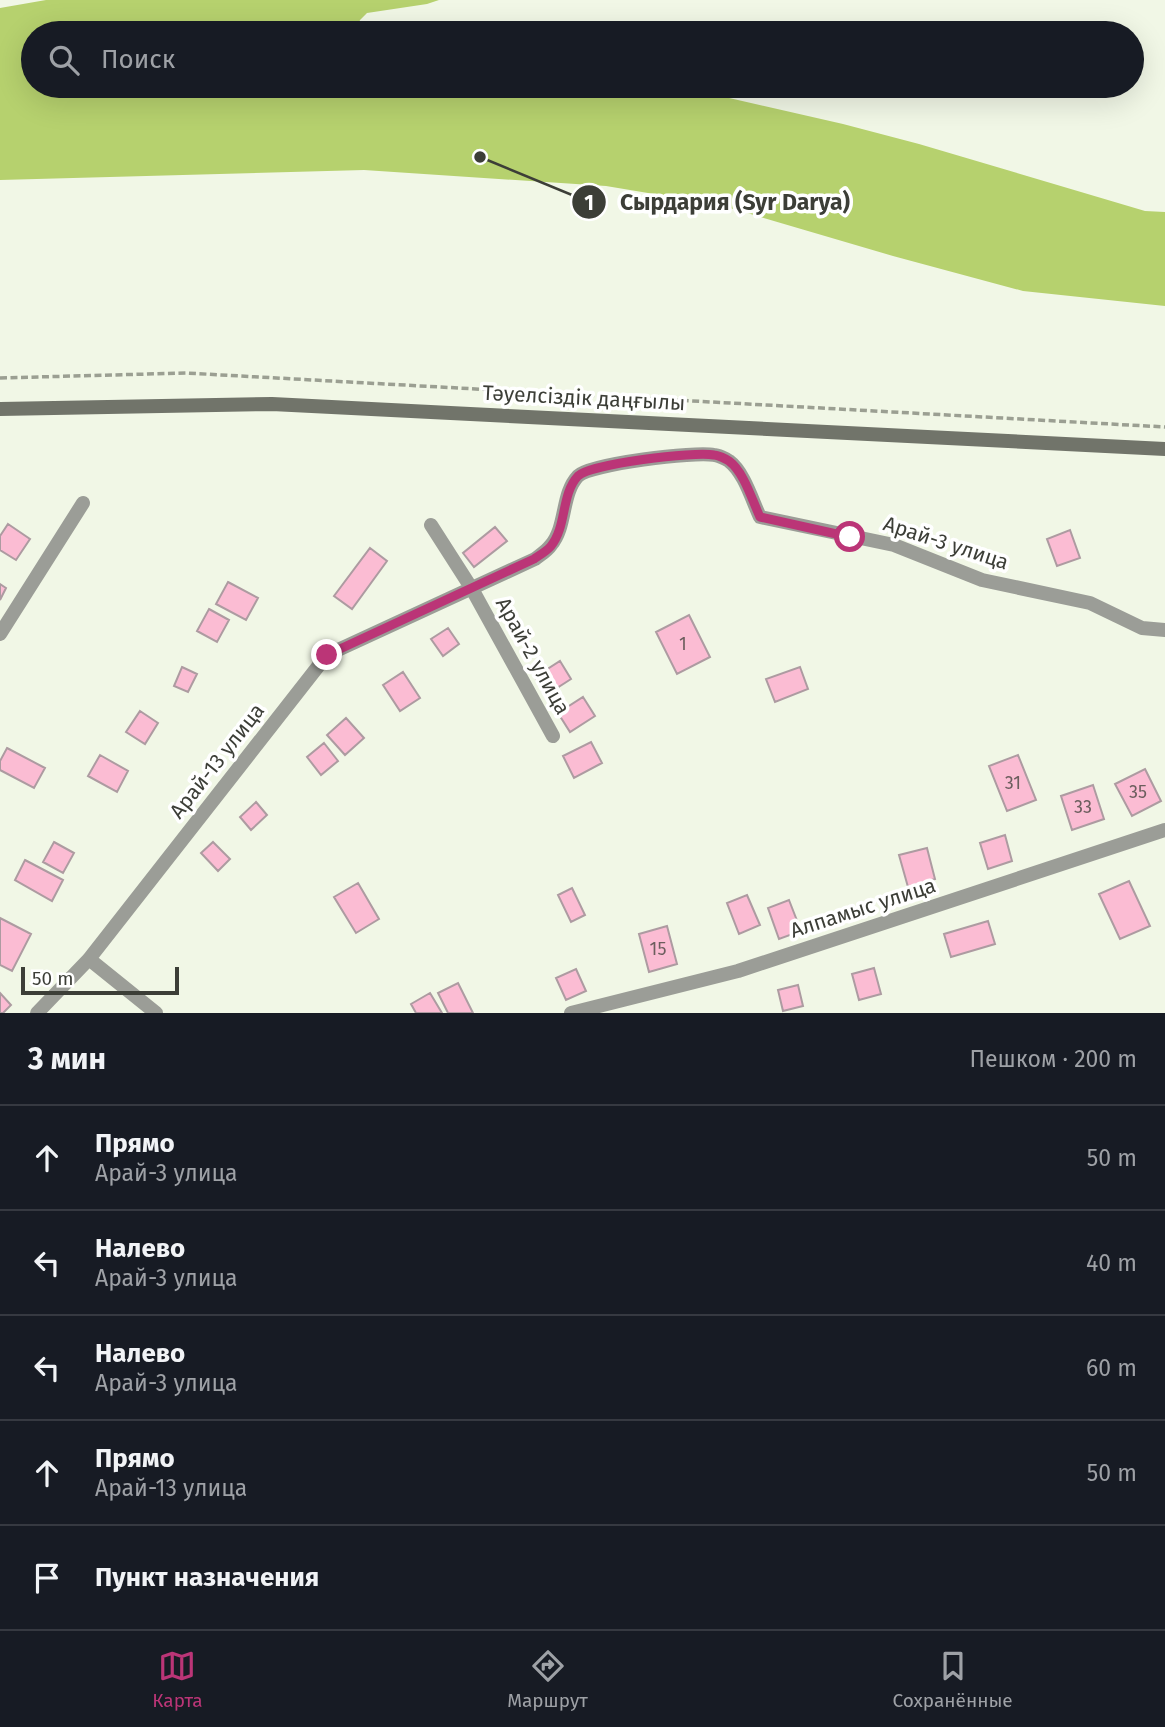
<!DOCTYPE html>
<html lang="ru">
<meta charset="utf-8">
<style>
:root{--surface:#171b24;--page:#20242c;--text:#f1f3f6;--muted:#9ea1a6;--line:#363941;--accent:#bb3577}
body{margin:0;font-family:"Fira Sans",sans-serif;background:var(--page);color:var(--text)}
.scale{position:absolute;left:21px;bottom:18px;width:158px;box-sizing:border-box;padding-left:7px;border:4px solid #3c3e37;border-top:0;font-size:19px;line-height:24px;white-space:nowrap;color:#3c3e37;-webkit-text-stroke:5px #fff;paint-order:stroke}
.stop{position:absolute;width:21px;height:21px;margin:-16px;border:5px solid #bb3577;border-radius:50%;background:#fff}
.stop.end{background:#bb3577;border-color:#fff;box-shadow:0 2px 7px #0008}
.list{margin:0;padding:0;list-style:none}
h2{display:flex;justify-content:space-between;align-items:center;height:91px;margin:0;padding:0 28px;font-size:30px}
h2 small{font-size:23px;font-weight:400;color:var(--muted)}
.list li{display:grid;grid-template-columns:46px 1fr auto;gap:21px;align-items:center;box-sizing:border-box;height:105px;padding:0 28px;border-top:2px solid var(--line)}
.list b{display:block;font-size:26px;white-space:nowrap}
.list p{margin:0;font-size:23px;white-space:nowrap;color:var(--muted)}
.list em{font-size:23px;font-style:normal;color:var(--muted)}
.icon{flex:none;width:38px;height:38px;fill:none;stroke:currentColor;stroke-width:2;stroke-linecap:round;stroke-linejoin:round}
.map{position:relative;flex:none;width:1165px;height:1013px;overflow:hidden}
.search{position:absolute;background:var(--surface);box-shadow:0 7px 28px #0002;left:21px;right:21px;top:21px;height:77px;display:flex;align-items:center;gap:18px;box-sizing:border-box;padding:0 24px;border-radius:38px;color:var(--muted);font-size:26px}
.sheet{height:616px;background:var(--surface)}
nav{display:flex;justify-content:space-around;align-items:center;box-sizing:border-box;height:98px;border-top:2px solid var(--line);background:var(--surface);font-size:19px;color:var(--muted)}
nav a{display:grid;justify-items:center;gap:4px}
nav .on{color:var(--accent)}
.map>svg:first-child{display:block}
.water{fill:#b6d16e}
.building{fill:#fbbcd3;stroke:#ad9ba1;stroke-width:2}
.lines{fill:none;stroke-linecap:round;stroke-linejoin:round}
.path{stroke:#9b9f92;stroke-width:3.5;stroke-dasharray:7 3.5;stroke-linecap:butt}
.street{stroke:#9b9d97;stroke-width:14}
.secondary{stroke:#71746a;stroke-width:14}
.route{stroke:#bb3577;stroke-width:9}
.labels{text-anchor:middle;stroke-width:7;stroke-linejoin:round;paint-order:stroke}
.number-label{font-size:18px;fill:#6c5e5e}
.street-label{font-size:21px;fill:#3c3e37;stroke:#fff}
.leader{fill:none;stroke:#3c3e37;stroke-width:2.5}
.callout-dot{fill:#3c3e37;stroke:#fff;stroke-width:2.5}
.mark-label{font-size:21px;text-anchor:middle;font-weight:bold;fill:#fff}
.callout-label{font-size:23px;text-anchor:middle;font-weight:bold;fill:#3c3e37;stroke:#fff;stroke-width:7;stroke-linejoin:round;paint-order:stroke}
</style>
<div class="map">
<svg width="1165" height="1013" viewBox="0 0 1165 1013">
<rect width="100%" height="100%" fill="#f1f7e6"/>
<path class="water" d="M46,0H439L427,4L367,13L360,20L356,33H33V86H677L843,124L919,144L1145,211L1165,212V306L1023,291L893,256L720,205L606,186L364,170L0,180V8Z"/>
<path class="building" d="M8,524L30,539L16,560L0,550V536Z
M495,527L507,541L474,567L463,553Z
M1070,530L1080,558L1057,566L1047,539Z
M370,548L387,561L352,609L334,596Z
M228,582L258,598L246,620L216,604Z
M0,584L6,588L0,600Z
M209,609L229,620L217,642L197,631Z
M689,615L710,657L677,674L656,632Z
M448,628L459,644L443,656L431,639Z
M560,661L571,679L546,695L535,677Z
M182,667L197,674L188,692L174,686Z
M800,667L808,689L775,702L766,679Z
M403,672L420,698L400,711L383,685Z
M583,697L595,716L570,732L558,713Z
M140,711L158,723L145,744L126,732Z
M346,718L364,738L345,755L327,735Z
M591,742L602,763L574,778L563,756Z
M324,743L338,761L321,775L307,757Z
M7,748L45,768L34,788L0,770V761Z
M100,755L128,771L117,792L88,776Z
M1018,755L1036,800L1007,811L989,766Z
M1145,769L1161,801L1132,816L1115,784Z
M1093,785L1104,819L1072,830L1061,796Z
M256,802L267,815L251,830L240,817Z
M1005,835L1012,861L988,869L980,843Z
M54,842L74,853L63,873L43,862Z
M213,842L230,859L218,871L201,853Z
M927,848L935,879L908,887L899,855Z
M25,860L63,880L52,901L15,880Z
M1129,881L1150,926L1120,939L1099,894Z
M358,883L379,919L356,933L334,897Z
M572,888L585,915L571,922L558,895Z
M747,895L760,925L739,934L727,903Z
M789,900L801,931L779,939L768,908Z
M0,918L31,934L12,971L0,965Z
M988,921L995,944L951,957L944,934Z
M667,926L677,964L649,972L639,934Z
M874,968L881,994L859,1000L852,974Z
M576,969L586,991L566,1000L556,978Z
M458,983L473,1013H448L438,993Z
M798,985L803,1006L783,1011L778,990Z
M0,993L11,1005L3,1013H0Z
M430,993L442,1013H416L411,1004Z"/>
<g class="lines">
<path class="path" d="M0,378L186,373L1165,427"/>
<path class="street" d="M431,525L472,589L553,736
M0,634L83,503
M89,959L156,1013
M37,1013L89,959L327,655L535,559C540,555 547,551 551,545C567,526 561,494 578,476C590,464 695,451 714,455C718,455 726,459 729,461C744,472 752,500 760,517L894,545L982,580L1090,603L1142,628L1165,630
M571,1013L738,971L1165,830"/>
<path class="secondary" d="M0,409L272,404L1165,449"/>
</g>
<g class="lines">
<path class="route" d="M327,655L534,559C540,555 547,551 551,546C567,526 561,494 578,476C590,464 694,451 714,455C718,455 726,459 729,461C744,472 752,500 760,517L850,537"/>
</g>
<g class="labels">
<g class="number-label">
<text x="683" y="650">1</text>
<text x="1013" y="789">31</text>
<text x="1138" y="798">35</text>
<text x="1083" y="813">33</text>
<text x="658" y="955">15</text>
</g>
<g class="street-label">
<text transform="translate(584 398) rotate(3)" y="7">Тәуелсіздік даңғылы</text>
<text transform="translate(946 543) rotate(18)" y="7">Арай-3 улица</text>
<text transform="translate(533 656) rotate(61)" y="7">Арай-2 улица</text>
<text transform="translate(217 761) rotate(-52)" y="7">Арай-13 улица</text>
<text transform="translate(863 908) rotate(-18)" y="7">Алпамыс улица</text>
</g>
</g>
<path class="leader" d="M480 157L589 202"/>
<g class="callout-dot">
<circle cx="480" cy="157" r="7"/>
<circle cx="589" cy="202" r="18"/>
</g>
<g class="mark-label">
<text x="589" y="210">1</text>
</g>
<g class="callout-label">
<text x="735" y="210">Сырдария (Syr Darya)</text>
</g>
</svg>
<div class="scale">50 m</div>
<div class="stop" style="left:850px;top:537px"></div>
<div class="stop end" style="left:327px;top:655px"></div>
<div class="search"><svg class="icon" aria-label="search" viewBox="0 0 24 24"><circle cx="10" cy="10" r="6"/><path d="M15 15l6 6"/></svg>Поиск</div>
</div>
<section class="sheet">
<h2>3 мин<small>Пешком · 200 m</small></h2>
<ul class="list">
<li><svg class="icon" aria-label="ahead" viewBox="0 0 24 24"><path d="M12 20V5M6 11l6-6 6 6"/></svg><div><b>Прямо</b><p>Арай-3 улица</p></div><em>50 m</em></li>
<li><svg class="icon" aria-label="left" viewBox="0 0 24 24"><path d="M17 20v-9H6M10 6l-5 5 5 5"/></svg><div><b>Налево</b><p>Арай-3 улица</p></div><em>40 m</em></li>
<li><svg class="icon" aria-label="left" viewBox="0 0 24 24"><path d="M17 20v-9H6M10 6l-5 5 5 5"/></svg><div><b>Налево</b><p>Арай-3 улица</p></div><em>60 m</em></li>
<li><svg class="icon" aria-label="ahead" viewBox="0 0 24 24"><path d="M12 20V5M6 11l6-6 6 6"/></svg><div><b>Прямо</b><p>Арай-13 улица</p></div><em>50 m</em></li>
<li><svg class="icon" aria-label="arrive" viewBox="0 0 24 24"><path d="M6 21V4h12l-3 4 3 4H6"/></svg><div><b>Пункт назначения</b></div></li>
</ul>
</section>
<nav>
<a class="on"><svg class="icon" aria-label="map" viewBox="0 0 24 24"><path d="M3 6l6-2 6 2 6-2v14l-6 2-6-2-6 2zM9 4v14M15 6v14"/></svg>Карта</a>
<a><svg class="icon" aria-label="directions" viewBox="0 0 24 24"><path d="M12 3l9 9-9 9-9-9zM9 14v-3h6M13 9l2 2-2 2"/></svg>Маршрут</a>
<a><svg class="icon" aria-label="saved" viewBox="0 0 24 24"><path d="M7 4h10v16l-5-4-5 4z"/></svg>Сохранённые</a>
</nav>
